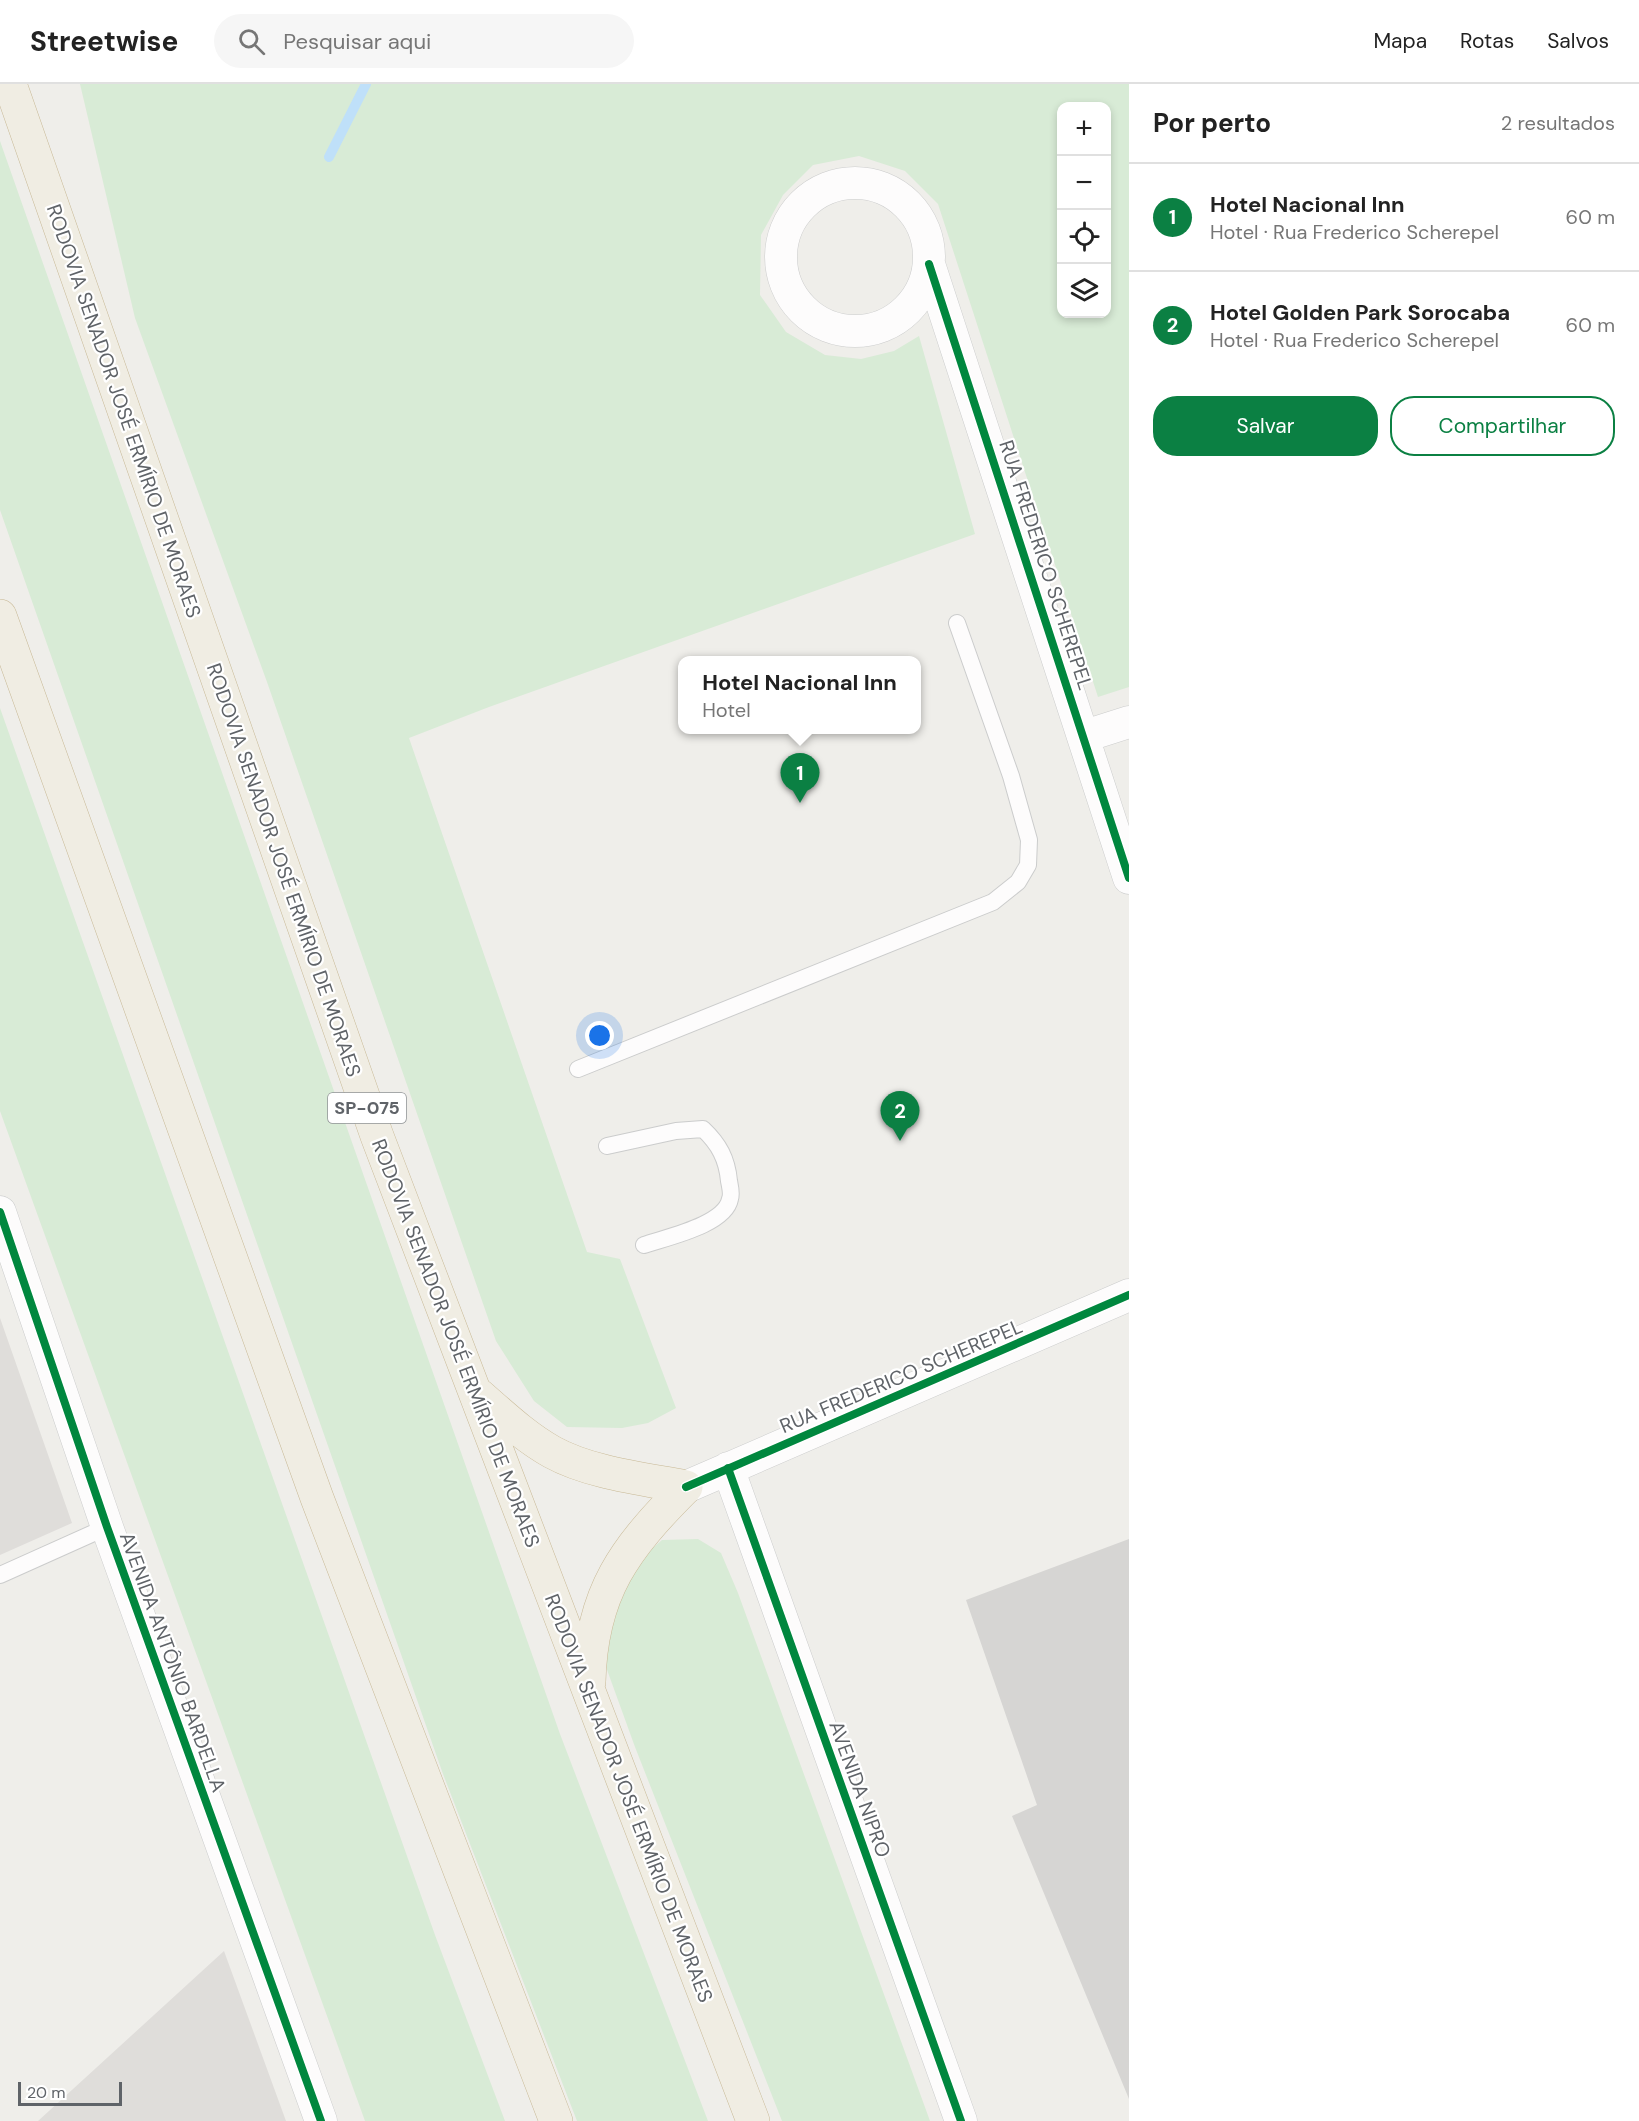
<!DOCTYPE html>
<html lang="pt">
<meta charset="utf-8">
<style>
:root{--surface:#fff;--page:#f6f6f6;--text:#222;--muted:#767676;--line:#e0e0e0;--accent:#0b8043}
body{margin:0;font-family:"DM Sans",sans-serif;background:var(--page);color:var(--text)}
.controls{position:absolute;right:18px;top:18px;display:grid;overflow:hidden;border-radius:12px;box-shadow:0 3px 9px #0003}
.controls button{width:54px;height:54px;display:grid;place-items:center;padding:0;border:0;border-bottom:2px solid var(--line);background:var(--surface);color:var(--text);font:30px sans-serif}
.scale{position:absolute;left:18px;bottom:15px;width:104px;box-sizing:border-box;padding-left:6px;border:3px solid #5f6368;border-top:0;font-size:16px;line-height:21px;white-space:nowrap;color:#5f6368;-webkit-text-stroke:4px #fff;paint-order:stroke}
.you{position:absolute;left:600px;top:952px;width:21px;height:21px;margin:-15px;border:4px solid #fff;border-radius:50%;background:#1a73e8;box-shadow:0 0 0 9px #1a73e833}
.badge{display:grid;place-items:center;width:39px;height:39px;border-radius:50%;background:var(--accent);color:#fff;font-size:20px;font-weight:700}
.pin{position:absolute;translate:-50% -50px;filter:drop-shadow(0 2px 3px #0008)}
.pin::after{content:'';position:absolute;top:32px;width:21px;height:18px;background:inherit;clip-path:polygon(0 0,100% 0,50% 100%)}
.popup{position:absolute;left:678px;top:572px;width:243px;height:78px;box-sizing:border-box;display:grid;place-content:center;border-radius:12px;background:var(--surface);filter:drop-shadow(0 2px 4px #0005);font-size:20px;white-space:nowrap;color:var(--muted)}
.popup b{font-size:22px;color:var(--text)}
.popup::after{content:'';position:absolute;left:50%;top:100%;margin-left:-12px;border:12px solid transparent;border-top-color:var(--surface)}
.list{margin:0;padding:0;list-style:none}
h2{display:flex;justify-content:space-between;align-items:center;height:78px;margin:0;padding:0 24px;font-size:26px}
h2 small{font-size:20px;font-weight:400;color:var(--muted)}
.list li{display:grid;grid-template-columns:39px 1fr auto;gap:18px;align-items:center;box-sizing:border-box;height:108px;padding:0 24px;border-top:2px solid var(--line)}
.list b{display:block;font-size:22px;white-space:nowrap}
.list p{margin:0;font-size:20px;white-space:nowrap;color:var(--muted)}
.list em{font-size:20px;font-style:normal;color:var(--muted)}
.actions{display:flex;gap:12px;padding:18px 24px}
.actions a{flex:1;padding:14px 0;border:2px solid var(--accent);border-radius:24px;text-align:center;font-size:21px;color:var(--accent)}
.actions .main{background:var(--accent);color:#fff}
.icon{flex:none;width:33px;height:33px;fill:none;stroke:currentColor;stroke-width:2;stroke-linecap:round;stroke-linejoin:round}
.map{position:relative;flex:none;width:1129px;height:2037px;overflow:hidden}
header{display:flex;align-items:center;gap:36px;box-sizing:border-box;height:84px;padding:0 30px;background:var(--surface);border-bottom:2px solid var(--line)}
header strong{font-size:28px}
nav{display:flex;gap:33px;margin-inline-start:auto;font-size:21px}
.search{width:420px;height:54px;background:var(--page);display:flex;align-items:center;gap:15px;box-sizing:border-box;padding:0 21px;border-radius:33px;color:var(--muted);font-size:22px}
main{display:flex}
aside{flex:1;background:var(--surface)}
.map>svg:first-child{display:block}
.industrial{fill:#dfddda}
.green{fill:#d8ebd6;fill-rule:evenodd}
.lines{fill:none;stroke-linecap:round;stroke-linejoin:round}
.stream{stroke:#bfe0f9;stroke-width:10}
.building{fill:#d6d5d3}
.lane-casing{stroke:#cbcccc;stroke-width:18}
.street-casing{stroke:#cbcccc;stroke-width:33}
.highway-casing{stroke:#c8b996;stroke-width:34}
.lane{stroke:#fdfcfc;stroke-width:16}
.street{stroke:#fdfcfc;stroke-width:32}
.highway{stroke:#f0ede3;stroke-width:33}
.cycleway-casing{stroke:#fff;stroke-width:11}
.cycleway{stroke:#00873e;stroke-width:8}
.labels{text-anchor:middle;stroke-width:4.5;stroke-linejoin:round;paint-order:stroke}
.shield{fill:#fff;stroke:#8f9295;stroke-width:1.5}
.shield-label{font-size:18px;font-weight:bold;fill:#5f6368}
.street-label{font-size:20px;fill:#5f6368;stroke:#fff}
</style>
<header>
<strong>Streetwise</strong>
<div class="search"><svg class="icon" aria-label="search" viewBox="0 0 24 24"><circle cx="10" cy="10" r="6"/><path d="M15 15l6 6"/></svg>Pesquisar aqui</div>
<nav><a>Mapa</a><a>Rotas</a><a>Salvos</a></nav>
</header>
<main>
<div class="map">
<svg width="1129" height="2037" viewBox="0 0 1129 2037">
<rect width="100%" height="100%" fill="#efeeea"/>
<path class="industrial" d="M0,1234L72,1439L0,1471Z
M224,1867L286,2037H38Z"/>
<path class="green" d="M80,0H1129V603L1098,613L938,120L905,87L859,72L813,81L783,111L761,151L760,211L786,248L825,271L861,275L894,267L919,252L975,450L489,623L409,654L587,1168L620,1175L676,1324L648,1339L622,1344L567,1343L534,1317L496,1257L267,598L135,234ZM1062,22H1106V230H1062Z
M0,57L560,1650L708,2037H577L443,1690L0,426Z
M0,624L435,1851L505,2037H365L0,1027Z
M698,1455L721,1469L738,1509L930,2037H782L635,1663L606,1583L610,1539L625,1498L642,1473L662,1456Z"/>
<g class="lines">
<path class="stream" d="M329,73L366,0"/>
</g>
<path class="building" d="M1129,1455V2015L1012,1732L1037,1721L966,1516Z"/>
<g class="lines">
<g class="lane-casing">
<path id="lane" d="M578,985L993,818L1018,798L1028,781L1029,756L1011,692L957,539
M607,1062L676,1047L703,1045C719,1060 727,1075 729,1097C730,1102 732,1110 730,1115C725,1141 667,1153 644,1161
M0,1491L107,1443"/>
</g>
<g class="street-casing">
<path id="street" d="M781 173a74 74 0 1 1 148 0a74 74 0 1 1-148 0Z
M929,180L1129,794
M1085,652L1129,638
M0,1128L107,1443L321,2037
M728,1384L961,2037
M686,1403L1129,1211"/>
</g>
<g class="highway-casing">
<path id="highway" d="M10,0L377,1052L753,2037
M0,532L317,1414L556,2037
M479,1311C502,1331 525,1353 552,1368C590,1389 644,1395 686,1403
M589,1598C591,1508 625,1464 686,1403"/>
</g>
<use href="#lane" class="lane"/>
<use href="#street" class="street"/>
<use href="#highway" class="highway"/>
<g class="cycleway-casing">
<path id="cycleway" d="M929,180L1129,794
M0,1128L107,1443L321,2037
M728,1384L961,2037
M686,1403L1129,1211"/>
</g>
<use href="#cycleway" class="cycleway"/>
</g>
<g class="labels">
<rect class="shield" x="328" y="1009" width="78" height="30" rx="4.5"/>
<g class="shield-label">
<text x="367" y="1030">SP-075</text>
</g>
<g class="street-label">
<text transform="translate(124 327) rotate(71)" y="7">RODOVIA SENADOR JOSÉ ERMÍRIO DE MORAES</text>
<text transform="translate(1046 481) rotate(72)" y="7">RUA FREDERICO SCHEREPEL</text>
<text transform="translate(284 786) rotate(71)" y="7">RODOVIA SENADOR JOSÉ ERMÍRIO DE MORAES</text>
<text transform="translate(456 1259) rotate(69)" y="7">RODOVIA SENADOR JOSÉ ERMÍRIO DE MORAES</text>
<text transform="translate(901 1292) rotate(-23)" y="7">RUA FREDERICO SCHEREPEL</text>
<text transform="translate(173 1578) rotate(70)" y="7">AVENIDA ANTÔNIO BARDELLA</text>
<text transform="translate(860 1705) rotate(70)" y="7">AVENIDA NIPRO</text>
<text transform="translate(629 1714) rotate(69)" y="7">RODOVIA SENADOR JOSÉ ERMÍRIO DE MORAES</text>
</g>
</g>
</svg>
<div class="controls">
<button>+</button>
<button>−</button>
<button><svg class="icon" aria-label="locate" viewBox="0 0 24 24"><circle cx="12" cy="12" r="6"/><path d="M12 2v4M12 18v4M2 12h4M18 12h4"/></svg></button>
<button><svg class="icon" aria-label="layers" viewBox="0 0 24 24"><path d="M12 4l9 5-9 5-9-5zM3 14l9 5 9-5"/></svg></button>
</div>
<div class="scale">20 m</div>
<div class="you"></div>
<div class="pin badge" style="left:800px;top:719px">1</div>
<div class="popup"><b>Hotel Nacional Inn</b>Hotel</div>
<div class="pin badge" style="left:900px;top:1057px">2</div>
</div>
<aside>
<h2>Por perto<small>2 resultados</small></h2>
<ul class="list">
<li><span class="badge">1</span><div><b>Hotel Nacional Inn</b><p>Hotel · Rua Frederico Scherepel</p></div><em>60 m</em></li>
<li><span class="badge">2</span><div><b>Hotel Golden Park Sorocaba</b><p>Hotel · Rua Frederico Scherepel</p></div><em>60 m</em></li>
</ul>
<div class="actions"><a class="main">Salvar</a><a>Compartilhar</a></div>
</aside>
</main>
